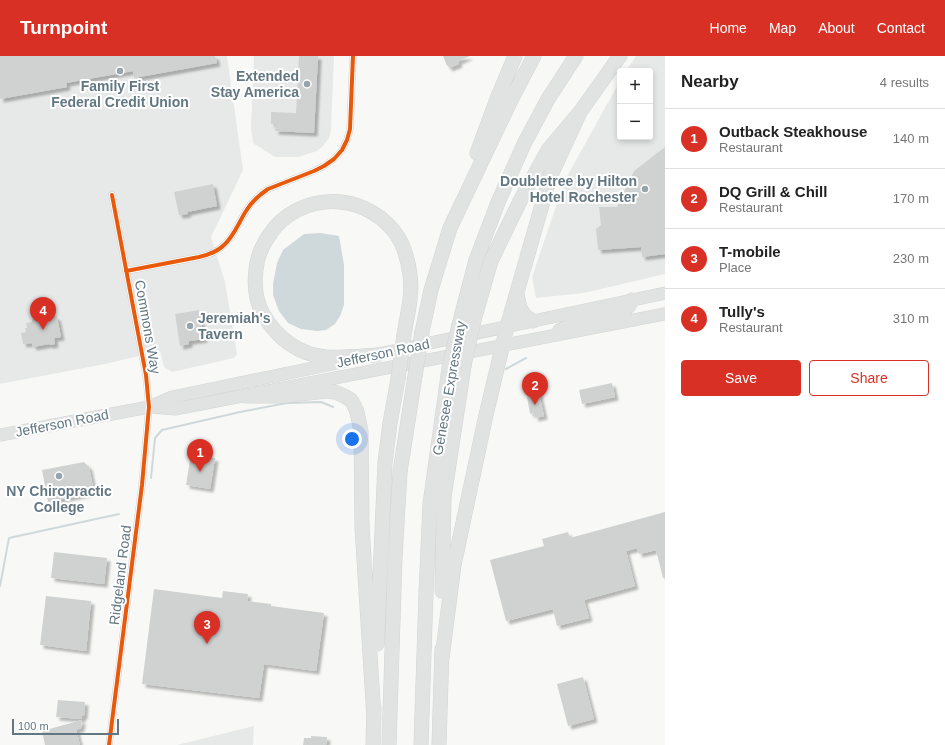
<!DOCTYPE html>
<meta charset="utf-8">
<style>
:root{--surface:#fff;--page:#f6f6f6;--text:#222;--muted:#767676;--line:#e0e0e0;--accent:#d93025}
body{margin:0;font-family:Arial,sans-serif;background:var(--page);color:var(--text)}
.controls{position:absolute;right:12px;top:12px;display:grid;overflow:hidden;border-radius:4px;box-shadow:0 2px 6px #0003}
.controls button{width:36px;height:36px;display:grid;place-items:center;padding:0;border:0;border-bottom:1px solid var(--line);background:var(--surface);color:var(--text);font:20px sans-serif}
.scale{position:absolute;left:12px;bottom:10px;width:107px;box-sizing:border-box;padding-left:4px;border:2px solid #627782;border-top:0;font-size:11px;line-height:14px;white-space:nowrap;color:#627782;-webkit-text-stroke:3px #fff;paint-order:stroke}
.you{position:absolute;left:352px;top:383px;width:14px;height:14px;margin:-10px;border:3px solid #fff;border-radius:50%;background:#1a73e8;box-shadow:0 0 0 6px #1a73e833}
.badge{display:grid;place-items:center;width:26px;height:26px;border-radius:50%;background:var(--accent);color:#fff;font-size:13px;font-weight:700}
.pin{position:absolute;translate:-50% -33px;filter:drop-shadow(0 1px 2px #0008)}
.pin::after{content:'';position:absolute;top:21px;width:14px;height:12px;background:inherit;clip-path:polygon(0 0,100% 0,50% 100%)}
.list{margin:0;padding:0;list-style:none}
h2{display:flex;justify-content:space-between;align-items:center;height:52px;margin:0;padding:0 16px;font-size:17px}
h2 small{font-size:13px;font-weight:400;color:var(--muted)}
.list li{display:grid;grid-template-columns:26px 1fr auto;gap:12px;align-items:center;box-sizing:border-box;height:60px;padding:0 16px;border-top:1px solid var(--line)}
.list b{display:block;font-size:15px;white-space:nowrap}
.list p{margin:0;font-size:13px;white-space:nowrap;color:var(--muted)}
.list em{font-size:13px;font-style:normal;color:var(--muted)}
.actions{display:flex;gap:8px;padding:12px 16px}
.actions a{flex:1;padding:9px 0;border:1px solid var(--accent);border-radius:4px;text-align:center;font-size:14px;color:var(--accent)}
.actions .main{background:var(--accent);color:#fff}
.map{position:relative;flex:none;width:665px;height:689px;overflow:hidden}
header{display:flex;align-items:center;gap:24px;box-sizing:border-box;height:56px;padding:0 20px;background:var(--accent);color:#fff}
header strong{font-size:19px}
nav{display:flex;gap:22px;margin-inline-start:auto;font-size:14px}
main{display:flex}
aside{flex:1;background:var(--surface)}
.map>svg:first-child{display:block}
.built{fill:#e7e9e8}
.water{fill:#cfd8da}
.lines{fill:none;stroke-linecap:round;stroke-linejoin:round}
.stream{stroke:#cfd8da;stroke-width:2}
.building{fill:#d0d2d2;filter:url(#shadow)}
.primary-casing{stroke:#d4d5d5;stroke-width:13}
.highway-casing{stroke:#d4d5d5;stroke-width:15}
.street{stroke:#cecfd0;stroke-width:7}
.primary{stroke:#e1e2e2;stroke-width:12}
.highway{stroke:#e1e2e2;stroke-width:14}
.highway-bridge-casing{stroke:#d4d5d5;stroke-width:15;stroke-linecap:butt}
.highway-bridge{stroke:#e1e2e2;stroke-width:14}
.cycleway-casing{stroke:#fff;stroke-width:6}
.cycleway{stroke:#e8590c;stroke-width:4}
.poi-dot{fill:#96a4ab;stroke:#fff;stroke-width:1.5}
.labels{text-anchor:middle;stroke-width:4;stroke-linejoin:round;paint-order:stroke}
.poi-label{font-size:14px;font-weight:bold;fill:#627782;stroke:#fff;text-anchor:end}
.street-label{font-size:14px;fill:#627782;stroke:#fff}
</style>
<header>
<strong>Turnpoint</strong>
<nav><a>Home</a><a>Map</a><a>About</a><a>Contact</a></nav>
</header>
<main>
<div class="map">
<svg width="665" height="689" viewBox="0 0 665 689">
<defs>
<filter id="shadow"><feDropShadow dx="3.5" dy="3.5" stdDeviation="1" flood-color="#0004"/></filter>
</defs>
<rect width="100%" height="100%" fill="#f8f8f7"/>
<path class="built" d="M0,0H227L243,114L211,181L225,226L237,298L234,302L172,316L164,311L160,295L105,308L0,328Z
M254,0H334L331,74L329,82L323,90L317,95L298,101H275L253,87L251,71Z
M636,0H665V218L584,237L536,242L532,221L565,124L620,25V81H650V15H626Z
M254,670L253,689H177Z"/>
<path class="water" d="M320,177L339,180L344,209V249L340,260L335,268L326,274L317,275L301,273L288,267L279,255L273,239V228L277,207L283,194L304,178Z"/>
<g class="lines">
<path class="stream" d="M506,313L526,302
M151,422L155,382L162,374L240,356L287,347L321,346L333,351
M0,530L9,482L119,458"/>
</g>
<path class="building" d="M0,0H215L217,7L134,22L133,15L66,27L67,31L0,43Z
M299,0H318L314,77L275,75L276,68H271V56L296,57Z
M443,0H470L458,5L459,8L449,12L448,9L447,10Z
M665,91V198L642,201L641,191L598,194L596,173L601,169L599,151H617L634,115Z
M213,128L217,150L187,156L188,158L179,159L174,136Z
M199,254L204,283L189,285V288L180,290L175,258Z
M53,257L54,261H57L61,281L54,282L55,288L49,289V288L33,291L32,287L23,288L21,277L26,276L25,272H27L26,267L32,266V263L47,260V258Z
M612,327L615,341L582,348L579,334Z
M538,333L544,360L535,362L534,357L530,358L527,341H529L528,336Z
M191,398L215,402L210,433L186,429Z
M84,406L89,411L94,436L48,446L42,414Z
M665,456V522H663L656,494L639,498L637,492L626,495L635,530L584,544L589,562L557,570L553,553L506,565L490,504L544,490L542,483L568,476L570,482Z
M54,496L107,502L104,528L51,522Z
M154,533L222,542L223,535L248,538L247,545L271,548V550L324,557L316,615L264,608L259,642L142,628Z
M46,540L91,545L86,595L40,589Z
M583,621L594,663L568,670L557,628Z
M58,644L85,646L84,660H82V663L56,661Z
M82,664L81,672L76,674L80,689H45L42,675Z
M311,680L327,681L326,689H303L304,682H311Z"/>
<g class="lines">
<g class="primary-casing">
<path id="primary" d="M559,274L576,266L625,255L630,250L632,243
M369,300L665,237
M152,351L175,353L665,258
M0,379L149,351L172,341L347,305"/>
</g>
<g class="highway-casing">
<path id="highway" d="M477,97L497,43L515,0
M517,238C519,251 521,259 533,265
M474,264L491,205L521,143L548,94L580,56L620,0
M459,269L476,204L499,144L524,88L548,43L576,0
M422,276L431,234L450,172L512,42L534,0
M377,299C361,300 341,302 326,301C297,298 277,282 263,258C256,245 254,229 256,214C257,201 262,189 270,178C299,136 361,135 393,174C404,187 408,203 410,219C413,239 407,259 404,279
M246,340H282L326,335L335,336L344,340L351,344L354,349L357,356L361,375L362,471L374,662
M442,535L444,441L464,310
M377,588L385,407L390,367L398,323
M442,602L454,509L486,359L507,271L550,121L580,56
M373,689L374,652
M389,689L395,501L400,416L415,320
M421,689L426,537L430,448L449,312
M439,689L442,593"/>
</g>
<path class="street" d="M126,215L199,201C208,199 217,196 224,189C234,180 239,166 246,155C252,145 259,139 268,133L314,115L324,110L334,103L342,94L347,84L350,73L353,0
M109,689L142,429L149,351L146,319L112,139"/>
<use href="#primary" class="primary"/>
<use href="#highway" class="highway"/>
<g class="highway-bridge-casing">
<path id="highway-bridge" d="M464,310L474,264
M449,312L459,269
M415,320L422,276
M398,323L404,279"/>
</g>
<use href="#highway-bridge" class="highway-bridge"/>
<g class="cycleway-casing">
<path id="cycleway" d="M126,215L199,201C208,199 217,196 224,189C234,180 239,166 246,155C252,145 259,139 268,133L314,115L324,110L334,103L342,94L347,84L350,73L353,0
M109,689L142,429L149,351L146,319L112,139"/>
</g>
<use href="#cycleway" class="cycleway"/>
</g>
<g class="poi-dot">
<circle cx="120" cy="15" r="4"/>
<circle cx="307" cy="28" r="4"/>
<circle cx="645" cy="133" r="4"/>
<circle cx="190" cy="270" r="4"/>
<circle cx="59" cy="420" r="4"/>
</g>
<g class="labels">
<g class="poi-label">
<text x="299" y="25">Extended<tspan x="299" dy="16">Stay America</tspan></text>
<text x="120" y="35" text-anchor="middle">Family First<tspan x="120" dy="16">Federal Credit Union</tspan></text>
<text x="637" y="130">Doubletree by Hilton<tspan x="637" dy="16">Hotel Rochester</tspan></text>
<text x="198" y="267" text-anchor="start">Jeremiah's<tspan x="198" dy="16">Tavern</tspan></text>
<text x="59" y="440" text-anchor="middle">NY Chiropractic<tspan x="59" dy="16">College</tspan></text>
</g>
<g class="street-label">
<text transform="translate(148 271) rotate(80)" y="5">Commons Way</text>
<text transform="translate(383 297) rotate(-12)" y="5">Jefferson Road</text>
<text transform="translate(449 332) rotate(-80)" y="5">Genesee Expressway</text>
<text transform="translate(62 367) rotate(-11)" y="5">Jefferson Road</text>
<text transform="translate(120 519) rotate(-83)" y="5">Ridgeland Road</text>
</g>
</g>
</svg>
<div class="controls">
<button>+</button>
<button>−</button>
</div>
<div class="scale">100 m</div>
<div class="you"></div>
<div class="pin badge" style="left:200px;top:416px">1</div>
<div class="pin badge" style="left:535px;top:349px">2</div>
<div class="pin badge" style="left:207px;top:588px">3</div>
<div class="pin badge" style="left:43px;top:274px">4</div>
</div>
<aside>
<h2>Nearby<small>4 results</small></h2>
<ul class="list">
<li><span class="badge">1</span><div><b>Outback Steakhouse</b><p>Restaurant</p></div><em>140 m</em></li>
<li><span class="badge">2</span><div><b>DQ Grill &amp; Chill</b><p>Restaurant</p></div><em>170 m</em></li>
<li><span class="badge">3</span><div><b>T-mobile</b><p>Place</p></div><em>230 m</em></li>
<li><span class="badge">4</span><div><b>Tully's</b><p>Restaurant</p></div><em>310 m</em></li>
</ul>
<div class="actions"><a class="main">Save</a><a>Share</a></div>
</aside>
</main>
